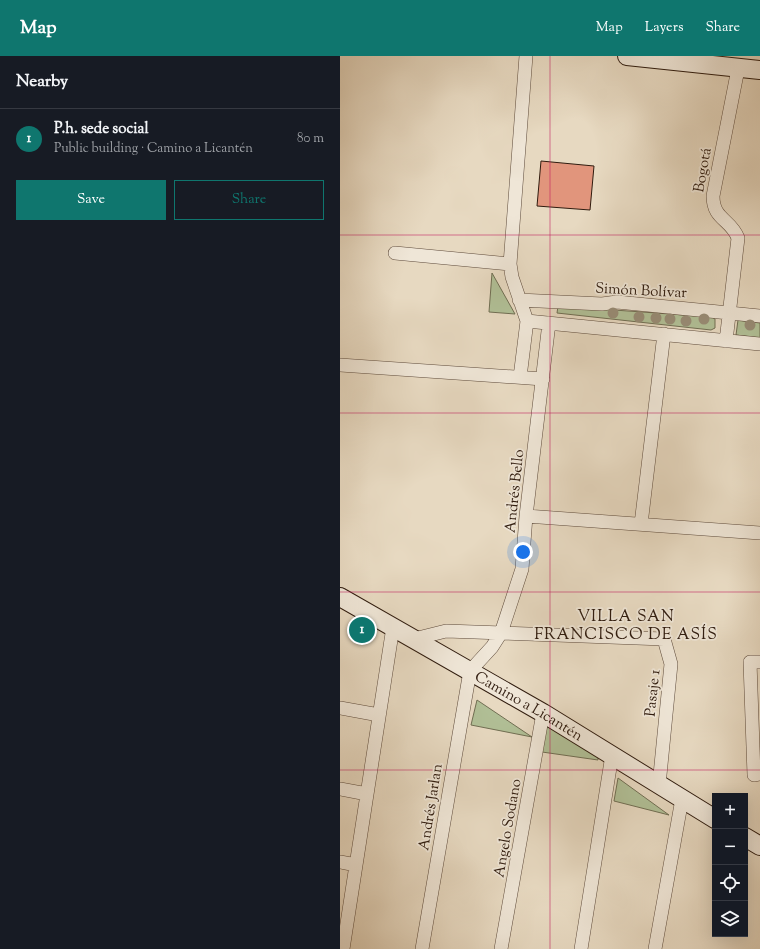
<!DOCTYPE html>
<meta charset="utf-8">
<style>
:root{--surface:#171b24;--page:#242831;--text:#f1f3f6;--muted:#9ea1a6;--line:#363941;--accent:#0f766e}
body{margin:0;font-family:"Sorts Mill Goudy",serif;background:var(--page);color:var(--text)}
.controls{position:absolute;right:12px;bottom:12px;display:grid;overflow:hidden;border-radius:0px;box-shadow:0 4px 16px #0002}
.controls button{width:36px;height:36px;display:grid;place-items:center;padding:0;border:0;border-bottom:1px solid var(--line);background:var(--surface);color:var(--text);font:20px sans-serif}
.you{position:absolute;left:183px;top:496px;width:14px;height:14px;margin:-10px;border:3px solid #fff;border-radius:50%;background:#1a73e8;box-shadow:0 0 0 6px #1a73e833}
.badge{display:grid;place-items:center;width:26px;height:26px;border-radius:50%;background:var(--accent);color:#fff;font-size:13px;font-weight:700}
.pin{position:absolute;translate:-50% -50%;border:2px solid #fff;box-shadow:0 1px 4px #0006}
.list{margin:0;padding:0;list-style:none}
h2{display:flex;justify-content:space-between;align-items:center;height:52px;margin:0;padding:0 16px;font-size:17px}
h2 small{font-size:13px;font-weight:400;color:var(--muted)}
.list li{display:grid;grid-template-columns:26px 1fr auto;gap:12px;align-items:center;box-sizing:border-box;height:60px;padding:0 16px;border-top:1px solid var(--line)}
.list b{display:block;font-size:15px;white-space:nowrap}
.list p{margin:0;font-size:13px;white-space:nowrap;color:var(--muted)}
.list em{font-size:13px;font-style:normal;color:var(--muted)}
.actions{display:flex;gap:8px;padding:12px 16px}
.actions a{flex:1;padding:9px 0;border:1px solid var(--accent);border-radius:0px;text-align:center;font-size:14px;color:var(--accent)}
.actions .main{background:var(--accent);color:#fff}
.icon{flex:none;width:22px;height:22px;fill:none;stroke:currentColor;stroke-width:2;stroke-linecap:round;stroke-linejoin:round}
.map{position:relative;flex:none;width:420px;height:893px;overflow:hidden}
header{display:flex;align-items:center;gap:24px;box-sizing:border-box;height:56px;padding:0 20px;background:var(--accent);color:#fff}
header strong{font-size:19px}
nav{display:flex;gap:22px;margin-inline-start:auto;font-size:14px}
main{display:flex}
aside{flex:1;background:var(--surface)}
.map>svg:first-child{display:block}
.green{fill:#b1c097;stroke:#706e53}
.building{fill:#e1957c;stroke:#301c0f}
.lines{fill:none;stroke-linecap:round;stroke-linejoin:round}
.street-casing{stroke:#5e4b3c;stroke-width:14}
.secondary-casing{stroke:#301c0f;stroke-width:20}
.street{stroke:#efe6d7;stroke-width:13}
.secondary{stroke:#efe6d7;stroke-width:18}
.tree{fill:#988c76}
.grid{fill:none;stroke:#c2185b;stroke-width:1;stroke-opacity:0.55}
.labels{text-anchor:middle;stroke-width:3.5;stroke-linejoin:round;paint-order:stroke}
.street-label{font-size:15px;fill:#301c0f;stroke:#efe6d7}
.neighbourhood-label{font-size:16px;letter-spacing:1px;fill:#301c0f;stroke:#efe6d7}
</style>
<header>
<strong>Map</strong>
<nav><a>Map</a><a>Layers</a><a>Share</a></nav>
</header>
<main>
<aside>
<h2>Nearby<small></small></h2>
<ul class="list">
<li><span class="badge">1</span><div><b>P.h. sede social</b><p>Public building · Camino a Licantén</p></div><em>80 m</em></li>
</ul>
<div class="actions"><a class="main">Save</a><a>Share</a></div>
</aside>
<div class="map">
<svg width="420" height="893" viewBox="0 0 420 893">
<rect width="100%" height="100%" fill="#e7d9c1"/>
<filter id="stains"><feTurbulence type="fractalNoise" baseFrequency=".005" numOctaves="4"/><feColorMatrix values="0 0 0 0 .2 0 0 0 0 .09 0 0 0 0 .02 0 0 0 .5 -.17"/></filter>
<radialGradient id="worn" r=".72"><stop offset=".6" stop-color="#630" stop-opacity="0"/><stop offset="1" stop-color="#630" stop-opacity=".3"/></radialGradient>
<path class="green" d="M152,217L175,258L149,256Z
M218,250L372,261L375,263V272L371,274L217,257Z
M398,264L420,267V282L396,279Z
M137,644L192,681L131,669Z
M198,665L258,699V704L195,695Z
M278,722L329,759L274,745Z"/>
<path class="building" d="M201,105L254,110L250,154L197,150Z"/>
<g class="lines">
<g class="street-casing">
<path id="street" d="M55,197L170,208
M179,244L262,248L277,246L420,260
M187,265L420,288
M386,285L398,182C391,163 373,164 373,140L398,13
M0,309L203,323
M180,321L187,265L172,221L170,208L186,0
M186,460L420,477
M301,468L324,278
M74,583L106,575L324,583L331,608L319,729
M420,606H410L414,719L420,718
M0,652L39,659
M0,733L27,738
M0,806L16,809
M3,893L53,571
M82,893L130,615L152,591L161,577L182,513L186,460L209,267
M161,893L203,657
M241,893L272,699
M315,893L342,743"/>
</g>
<g class="secondary-casing">
<g id="secondary">
<path d="M287,0L420,14"/>
<path id="s1" d="M0,541L203,657L375,763"/>
<path d="M405,781L420,790"/>
</g>
</g>
<use href="#street" class="street"/>
<use href="#secondary" class="secondary"/>
</g>
<g class="tree">
<circle cx="273" cy="257" r="5.5"/>
<circle cx="299" cy="261" r="5.5"/>
<circle cx="316" cy="262" r="5.5"/>
<circle cx="330" cy="263" r="5.5"/>
<circle cx="364" cy="263" r="5.5"/>
<circle cx="346" cy="265" r="5.5"/>
<circle cx="410" cy="269" r="5.5"/>
</g>
<path class="grid" d="M210,0V893M0,179H420M0,357H420M0,536H420M0,714H420"/>
<g class="labels">
<g class="street-label">
<text transform="translate(362 114) rotate(-80)" y="5">Bogotá</text>
<text transform="translate(301 234) rotate(3)" y="5">Simón Bolívar</text>
<text transform="translate(174 435) rotate(-84)" y="5">Andrés Bello</text>
<text transform="translate(312 637) rotate(-84)" y="5">Pasaje 1</text>
<text dy="5" stroke="none"><textPath href="#s1" startOffset="218">Camino a Licantén</textPath></text>
<text transform="translate(90 751) rotate(-81)" y="5">Andrés Jarlan</text>
<text transform="translate(167 772) rotate(-80)" y="5">Angelo Sodano</text>
</g>
<g class="neighbourhood-label">
<text x="286" y="565">VILLA SAN<tspan x="286" dy="18">FRANCISCO DE ASÍS</tspan></text>
</g>
</g>
<rect width="100%" height="100%" filter="url(#stains)"/>
<rect width="100%" height="100%" fill="url(#worn)"/>
</svg>
<div class="controls">
<button>+</button>
<button>−</button>
<button><svg class="icon" aria-label="locate" viewBox="0 0 24 24"><circle cx="12" cy="12" r="6"/><path d="M12 2v4M12 18v4M2 12h4M18 12h4"/></svg></button>
<button><svg class="icon" aria-label="layers" viewBox="0 0 24 24"><path d="M12 4l9 5-9 5-9-5zM3 14l9 5 9-5"/></svg></button>
</div>
<div class="you"></div>
<div class="pin badge" style="left:22px;top:574px">1</div>
</div>
</main>
